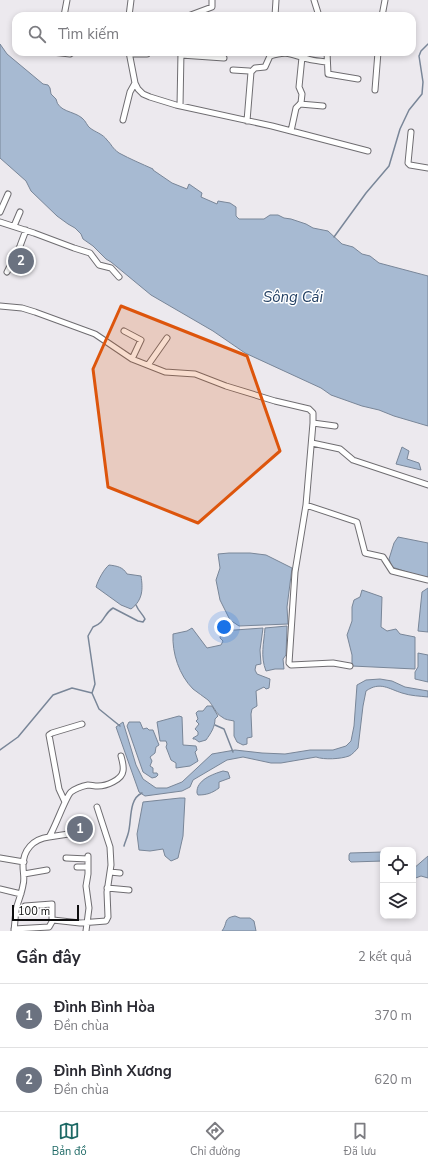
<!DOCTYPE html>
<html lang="vi">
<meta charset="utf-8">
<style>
:root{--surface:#fff;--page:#f7f7f7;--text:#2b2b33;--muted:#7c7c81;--line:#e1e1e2;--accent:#1d6965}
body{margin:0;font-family:"Nunito Sans",sans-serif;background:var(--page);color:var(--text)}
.controls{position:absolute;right:12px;bottom:12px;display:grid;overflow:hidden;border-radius:8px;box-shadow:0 2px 6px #0003}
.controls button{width:36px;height:36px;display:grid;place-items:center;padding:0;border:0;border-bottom:1px solid var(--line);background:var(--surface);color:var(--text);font:20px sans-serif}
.scale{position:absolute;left:12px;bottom:10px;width:67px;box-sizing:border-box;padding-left:4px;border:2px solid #0e0e0f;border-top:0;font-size:11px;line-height:14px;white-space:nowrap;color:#0e0e0f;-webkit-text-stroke:3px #fff;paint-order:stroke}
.you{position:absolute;left:224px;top:627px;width:14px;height:14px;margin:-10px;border:3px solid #fff;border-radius:50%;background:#1a73e8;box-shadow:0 0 0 6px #1a73e833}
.badge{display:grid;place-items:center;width:26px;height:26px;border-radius:50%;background:var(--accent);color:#fff;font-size:13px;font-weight:700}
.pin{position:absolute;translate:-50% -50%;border:2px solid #fff;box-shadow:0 1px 4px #0006}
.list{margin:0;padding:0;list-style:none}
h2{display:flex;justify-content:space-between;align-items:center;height:52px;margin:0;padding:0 16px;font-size:17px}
h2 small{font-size:13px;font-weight:400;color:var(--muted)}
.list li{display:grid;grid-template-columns:26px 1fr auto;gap:12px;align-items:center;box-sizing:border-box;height:64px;padding:0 16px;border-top:1px solid var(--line)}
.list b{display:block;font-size:15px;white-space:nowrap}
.list p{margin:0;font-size:13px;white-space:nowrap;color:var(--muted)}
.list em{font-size:13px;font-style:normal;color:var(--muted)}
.icon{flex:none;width:22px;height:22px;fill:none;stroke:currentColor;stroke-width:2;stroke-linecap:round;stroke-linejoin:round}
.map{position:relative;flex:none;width:428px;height:931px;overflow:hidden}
.search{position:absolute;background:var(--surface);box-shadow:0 2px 6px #0003;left:12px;right:12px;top:12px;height:44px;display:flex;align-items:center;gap:10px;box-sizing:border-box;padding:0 14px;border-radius:12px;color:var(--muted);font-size:15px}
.sheet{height:180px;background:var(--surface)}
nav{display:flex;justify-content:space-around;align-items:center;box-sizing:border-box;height:56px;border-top:1px solid var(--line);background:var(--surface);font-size:11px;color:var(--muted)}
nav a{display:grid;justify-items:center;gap:2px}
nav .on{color:var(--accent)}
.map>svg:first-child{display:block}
.water{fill:#a7bad2;stroke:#798698}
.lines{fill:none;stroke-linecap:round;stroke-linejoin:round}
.stream{stroke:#798698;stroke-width:1.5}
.minor-casing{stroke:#6f6d71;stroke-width:7}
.minor{stroke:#fff;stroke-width:5}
.marked{fill:#dd550c;fill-opacity:0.2;stroke:#dd550c;stroke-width:3;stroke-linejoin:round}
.labels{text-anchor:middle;stroke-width:3;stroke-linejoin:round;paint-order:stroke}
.water-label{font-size:15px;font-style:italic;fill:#244164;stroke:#fff}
</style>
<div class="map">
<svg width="428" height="931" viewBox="0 0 428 931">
<rect width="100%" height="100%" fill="#ece9ee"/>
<path class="water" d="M0,44L7,54L43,84L48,85L50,88L51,94L56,99C58,112 74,111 82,118C86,121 87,126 90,128C95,132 103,134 107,140C112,145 112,148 119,153C130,159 142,164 153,169V170L172,183L187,189L189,184L202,193L201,197L217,204L218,201L230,203L236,207V216L239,219H264L270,215H278L284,218L291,219L306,224L313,228L328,231L342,244L353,247L362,254L370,256L379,263L428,276V426L394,416L379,410L362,406L331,395L321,388L245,353L213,331L151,295L111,262L106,259L93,246L83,239L81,234L75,228L68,224L57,216L31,191L26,181L0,158Z
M402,447L409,451L407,459L419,463L421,470L396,464Z
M398,537L428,543V578L407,572L392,567L389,559L394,543Z
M229,553H250L266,555L292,568L287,607L288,624L239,626L230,620L220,600L216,580L220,568L218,554Z
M109,565C117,566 123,567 127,574L141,576C143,589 143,600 131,609L121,605L96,587C98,580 104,569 109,565Z
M428,588V632L418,631L422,592Z
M362,590L382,597L381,627L387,631L396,629L400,634L415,637V669L352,666V655L347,635L352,621V607L354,600L360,597Z
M287,626L286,655L283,659L284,669H275L266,671C260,656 264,643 265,628Z
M192,628L207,648L221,645L223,641L220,638L221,631L263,628L260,650L261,664L256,665L255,670L257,674L270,679L269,688L266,689L264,687L256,691L257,706L252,709L251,714L252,737L247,738V744L243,745L237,742L234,736V721C230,720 225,720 222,717C216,714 213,705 208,700C203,696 198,693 193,689C179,675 172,653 173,634L187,631Z
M418,653L428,655V682L415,679V672L418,667Z
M380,679L392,681L405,687L428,691V697C420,696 411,696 402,693C389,689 380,681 366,691L363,706L358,748C356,750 352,755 349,756C341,759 324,760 316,757L281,763H271L243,757L227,760L193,780L190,787L182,791L145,796L139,792L116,727L123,722L136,765L143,779L156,788H167L182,782L212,754L235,750L262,753L285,754L310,750H333L346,746L351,741L354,726L357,685L366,680Z
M207,706H212L218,716L215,719C215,727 211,733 206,740L199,742L195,739H193V738L198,735V732L195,729L199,724L196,721L198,719L196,713L198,711H203Z
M179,716L182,717L183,745L196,746L197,750L195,752L198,761L190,766L176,768V763L171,760L166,747L167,744L166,741H160L157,722Z
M129,722H140L143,729L147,728L149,730H153L159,745L156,747L155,753L150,757L152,761L150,766L153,768V773H157L158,775L156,777L152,778L143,772L127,726Z
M223,771L228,772L230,778L219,782V788C212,793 207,795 198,795L197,793C196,780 213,774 223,771Z
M180,798H185L183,836L178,858L171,861L165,856L163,849L150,851L139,850L137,834L143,802Z
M383,852V861L351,862L349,860V855L350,853Z
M428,856V878L421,876L413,879V869Z
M235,916L240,918H250L254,921L256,931H222C228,923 223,918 235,916Z"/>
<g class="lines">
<path class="stream" d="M334,237L366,193L389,166L400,129L409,110L422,94L423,82L419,56L421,51L428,44
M92,693L95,684L88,636L93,627C106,622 103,614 113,608L138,621L143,622L145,619C142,613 139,612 136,605
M215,725L224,729L233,752
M0,750L18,737L53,695L72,688L92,693L99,709L120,726
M124,846C125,842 127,838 128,834C132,822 128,799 142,793"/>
<g class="minor-casing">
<path id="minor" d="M314,0L319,16
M64,16L67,0
M129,16L131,0
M188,16L212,7V0
M275,16L276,0
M382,16L385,0
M52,52L70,54L73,52
M129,52L135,83L138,89L143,94L150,97L176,105L272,126L368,151
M327,52L328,74L358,79
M130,54H147
M181,55L224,58
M233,70L249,71L251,72L247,121
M251,72L255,68L265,67L270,56C289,50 291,55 308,59C314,61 321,61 327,62
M375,90L378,52
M300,104L323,106
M180,106L181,52
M123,120L130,92L135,83
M291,131L296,108L301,103L302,94L299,87L302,57
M411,132L408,163L410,165L428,168
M0,212L8,194
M0,222L34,233L74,248L90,253L99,265L111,268L119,277
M14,226L20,212
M7,272L20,246L26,230
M0,306L22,308L35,312L95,334L132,359L165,372L195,374L226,386L275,401L309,409L313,413V423L306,505L295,572L289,663L291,665L333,663L350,666
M124,331L141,340L132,359
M148,365L167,338
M313,423L335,426
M312,443L340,449L353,460L428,485
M306,505L357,522L365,553L383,557L392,571L428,580
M65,802L59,789L49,735L52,733L82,724
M49,837L75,833
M0,858L24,862
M66,858L88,859
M77,867H88
M110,872L120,873
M24,874L47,870
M107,888L129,890
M0,889L21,894
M25,906L52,904V921
M14,929L49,927L53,920L80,923L106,921L108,917L107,892L111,865L110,847L97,807
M14,931C15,923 15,914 17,906C19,899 22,892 23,885C25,879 23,873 23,866C23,850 33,839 49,837C55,828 66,796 71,792C75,789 83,786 88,785C91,785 94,786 98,786C106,786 122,780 123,771C124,766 122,760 121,756
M86,931L89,908L86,886L88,874V856"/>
</g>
<use href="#minor" class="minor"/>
</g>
<path class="marked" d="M121,306L247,356L280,451L198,523L108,487L93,369Z"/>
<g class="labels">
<g class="water-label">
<text x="293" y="302">Sông Cái</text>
</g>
</g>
</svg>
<div class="controls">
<button><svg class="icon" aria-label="locate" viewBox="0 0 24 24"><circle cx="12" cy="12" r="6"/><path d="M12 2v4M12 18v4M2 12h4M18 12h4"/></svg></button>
<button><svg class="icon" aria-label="layers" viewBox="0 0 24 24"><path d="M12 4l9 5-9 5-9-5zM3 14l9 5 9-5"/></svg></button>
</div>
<div class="scale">100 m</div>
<div class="you"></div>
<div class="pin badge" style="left:80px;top:829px;background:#6b7280">1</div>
<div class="pin badge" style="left:21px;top:261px;background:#6b7280">2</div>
<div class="search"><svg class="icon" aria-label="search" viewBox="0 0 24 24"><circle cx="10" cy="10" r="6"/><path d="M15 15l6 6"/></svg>Tìm kiếm</div>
</div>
<section class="sheet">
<h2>Gần đây<small>2 kết quả</small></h2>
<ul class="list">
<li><span class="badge" style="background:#6b7280">1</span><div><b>Đình Bình Hòa</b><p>Đền chùa</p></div><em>370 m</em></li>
<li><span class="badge" style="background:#6b7280">2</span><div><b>Đình Bình Xương</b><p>Đền chùa</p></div><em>620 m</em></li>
</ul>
</section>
<nav>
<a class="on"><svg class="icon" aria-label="map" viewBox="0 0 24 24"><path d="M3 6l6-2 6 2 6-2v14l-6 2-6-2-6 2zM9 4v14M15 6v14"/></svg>Bản đồ</a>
<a><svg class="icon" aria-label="directions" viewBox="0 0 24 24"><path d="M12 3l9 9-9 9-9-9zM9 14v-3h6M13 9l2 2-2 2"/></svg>Chỉ đường</a>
<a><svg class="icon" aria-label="saved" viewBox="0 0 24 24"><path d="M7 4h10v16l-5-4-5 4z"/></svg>Đã lưu</a>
</nav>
